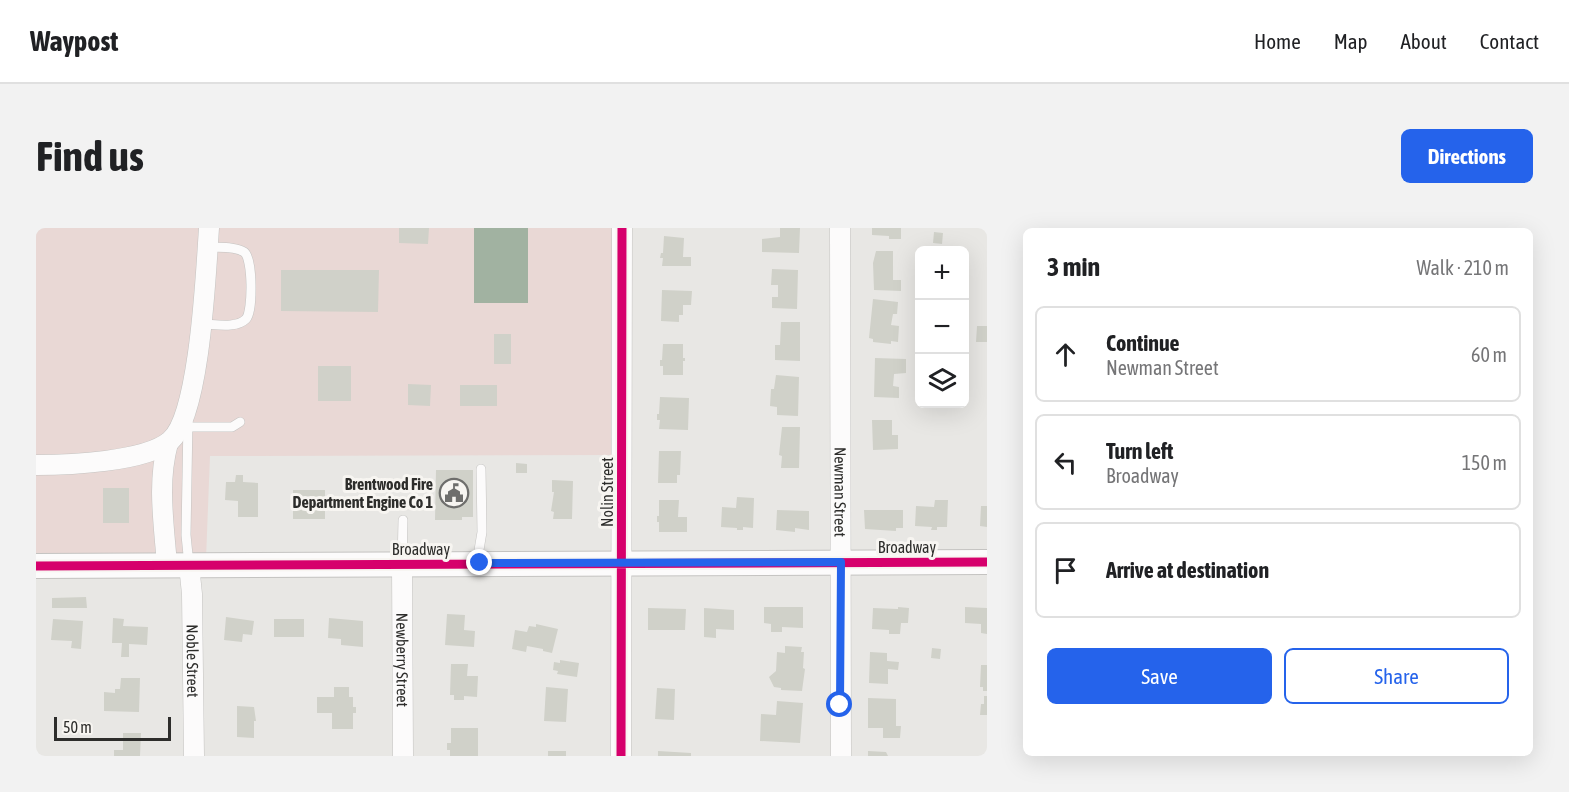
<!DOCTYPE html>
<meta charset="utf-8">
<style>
:root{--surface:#fff;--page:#f2f2f2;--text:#202124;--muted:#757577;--line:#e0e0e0;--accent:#2563eb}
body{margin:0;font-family:"Asap Condensed",sans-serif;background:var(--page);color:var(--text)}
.controls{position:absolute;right:18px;top:18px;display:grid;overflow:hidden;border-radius:9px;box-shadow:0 6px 24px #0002}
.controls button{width:54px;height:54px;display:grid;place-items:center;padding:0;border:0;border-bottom:2px solid var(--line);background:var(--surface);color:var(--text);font:30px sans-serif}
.scale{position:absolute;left:18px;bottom:15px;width:117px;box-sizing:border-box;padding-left:6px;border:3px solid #2d2d2b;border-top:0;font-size:16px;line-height:21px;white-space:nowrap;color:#2d2d2b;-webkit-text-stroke:4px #f7f5f1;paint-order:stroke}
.stop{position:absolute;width:18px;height:18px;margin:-14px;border:4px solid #2563eb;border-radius:50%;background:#fff}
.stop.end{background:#2563eb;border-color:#fff;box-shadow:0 2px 6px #0008}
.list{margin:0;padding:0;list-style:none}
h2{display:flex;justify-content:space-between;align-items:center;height:78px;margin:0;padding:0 24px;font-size:26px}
h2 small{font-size:20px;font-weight:400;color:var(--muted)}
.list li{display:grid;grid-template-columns:39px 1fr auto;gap:18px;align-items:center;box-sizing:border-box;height:96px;margin:0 12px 12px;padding:0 12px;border:2px solid var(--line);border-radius:9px}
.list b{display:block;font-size:22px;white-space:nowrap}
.list p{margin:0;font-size:20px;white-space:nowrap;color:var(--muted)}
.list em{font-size:20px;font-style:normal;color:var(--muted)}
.actions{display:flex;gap:12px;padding:18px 24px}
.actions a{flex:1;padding:14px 0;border:2px solid var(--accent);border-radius:9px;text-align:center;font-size:21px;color:var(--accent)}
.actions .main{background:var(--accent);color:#fff}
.icon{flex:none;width:33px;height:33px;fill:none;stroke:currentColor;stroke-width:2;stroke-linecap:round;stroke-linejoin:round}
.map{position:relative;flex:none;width:951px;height:528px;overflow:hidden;border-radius:9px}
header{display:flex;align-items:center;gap:36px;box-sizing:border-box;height:84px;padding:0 30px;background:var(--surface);border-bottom:2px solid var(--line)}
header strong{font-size:28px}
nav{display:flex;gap:33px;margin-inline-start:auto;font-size:21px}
.intro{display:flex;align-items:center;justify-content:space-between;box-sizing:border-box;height:144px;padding:0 36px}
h1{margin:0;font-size:42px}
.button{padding:15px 27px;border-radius:9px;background:var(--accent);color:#fff;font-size:21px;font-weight:700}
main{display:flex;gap:36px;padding:0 36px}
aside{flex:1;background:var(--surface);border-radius:9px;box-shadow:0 6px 24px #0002}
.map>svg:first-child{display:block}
.green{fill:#e9d8d5}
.water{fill:#a1b2a1}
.building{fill:#d0d1c9}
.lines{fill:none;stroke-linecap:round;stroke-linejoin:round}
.service-casing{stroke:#c4c3c1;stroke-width:10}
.minor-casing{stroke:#c4c3c1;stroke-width:21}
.tertiary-casing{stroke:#c4c3c1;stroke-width:26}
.service{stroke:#fcfbfb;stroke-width:9}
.minor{stroke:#fcfbfb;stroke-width:20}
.tertiary{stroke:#fcfbfb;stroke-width:24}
.cycleway-casing{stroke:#f7f5f1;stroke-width:13}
.cycleway{stroke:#d6006c;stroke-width:9}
.route{stroke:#2563eb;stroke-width:8}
.labels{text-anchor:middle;stroke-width:6;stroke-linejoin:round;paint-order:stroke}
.poi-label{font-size:16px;font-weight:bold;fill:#2d2d2b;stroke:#f7f5f1;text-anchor:end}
.street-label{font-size:16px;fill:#2d2d2b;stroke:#f7f5f1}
</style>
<header>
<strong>Waypost</strong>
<nav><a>Home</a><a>Map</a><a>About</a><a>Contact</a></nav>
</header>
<div class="intro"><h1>Find us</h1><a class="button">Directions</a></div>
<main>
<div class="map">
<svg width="951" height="528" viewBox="0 0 951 528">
<rect width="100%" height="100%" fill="#e8e7e4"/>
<path class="green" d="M0,0H577L579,227L174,228L170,331H0Z"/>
<path class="water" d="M438,0H492V75H438Z"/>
<path class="building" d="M363,0H393L392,16L363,15Z
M744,0H764L763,25L726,24V11L744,9Z
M836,0H865V11H853V8L836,7Z
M898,4L907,5L906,16L897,15Z
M628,8L648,10L647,29H655V38H626L627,30H624L625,25H627Z
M840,23H857V52H865V63L838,62L837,35Z
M736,41L762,42L761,81L736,80V69H742V57H735Z
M245,42H343L342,84L245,83Z
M626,62L656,63L655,77H647V87H643V94L625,93Z
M837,71L862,74L861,86H857L855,97L863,98L862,114L855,113V116L837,114V111L833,110Z
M745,94H764V133L739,132V117H744Z
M941,98H951V114H940Z
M458,106H475V136H458Z
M627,116H647V130H649V133H647V147H627V138H624V132H626Z
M839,130L870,131V145L858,146L857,158L863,159V170L838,169Z
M282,138H315V173H282Z
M740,147L763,149L762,188L741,187V179L734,178L735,161H738Z
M372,156L395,157L394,178L372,177Z
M424,157H461V178H424Z
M624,169L653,170L652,202L623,201L624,192H621V186H623Z
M836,192H856V207H862V221L837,222Z
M746,199H764L763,240H745L746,228L743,227Z
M623,223H645L644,247H641V255H622Z
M480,235L491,236V245H480Z
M400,242H437V289H426V292H399Z
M200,247H207V254L222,255V289H202V273L189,272L190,254H199Z
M516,252L537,253L536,291H517L518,284L515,283L518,264H516Z
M67,260H93V295H67Z
M257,262H289V291H257Z
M701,269L718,270L717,300L707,299V302H701V300L685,299L686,279L700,280Z
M623,272H643L642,289H651V304H623V294H621V288H623Z
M899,272H912L911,299H901V302H895L896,299L879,298L880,278L898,279Z
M945,278H951V299L944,298Z
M741,282L773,283V302L759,300V304L740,302Z
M828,282H867V300H860V303L829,301Z
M50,369L51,380H16V370Z
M728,379H767V400L746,399V404H735V396L728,395Z
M862,379L873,380L872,395H865L864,406H853V402L836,401L837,380L862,381Z
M929,379L951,380V406L945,405V396L929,395Z
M612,380L650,381L649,402H612Z
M668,380L698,382V402L680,401V410L668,409Z
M411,386L429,387L428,402L439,403L438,419L409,417Z
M190,389L218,393L216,407L207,406L206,414L188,412Z
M77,390L88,391L87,398L112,399L111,417L93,416V429H85L86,415H76Z
M293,390L327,393V419L305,417V411L292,410Z
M17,391L47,393L45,421L35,420L36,413L15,412Z
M238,391H268V409H238Z
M500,396L522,401L516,425L507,423V421L491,418L490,424L476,421L479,402L491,404L493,398L500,399Z
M749,418L766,419L765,424H768L767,440L769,441L766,463L745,462V460L738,459L733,449L740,443L741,424L749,425Z
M896,420L905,421L904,431L895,430Z
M834,424L851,425V433L863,434L862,442L852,441V456L833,455Z
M524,432L543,435L541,449L521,446L522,443L517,442L518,434L524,435Z
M415,436H432L431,448H442L441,469L428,468V472H418V467H414Z
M945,437H951V463H947V459H944Z
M85,450H104L103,484L68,483V464L79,465V461H84Z
M298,459H313V469H317V479H320V485H317V501H296V485H281V469H298Z
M510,459L532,461L530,494L508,493Z
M621,460L639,461L638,492L619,491Z
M948,468H951V487H944L945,476H948Z
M832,470L860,471V498H865L864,510H847V500H832Z
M741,473L767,475L764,515L724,513L725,486L740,487Z
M201,478L218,479L220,493H218V510L201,509Z
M415,500H442V528H414V522H411V515H415Z
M87,505H105L104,528H78V522H87Z
M512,523H530V528H512Z
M622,523L655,525V528H622Z
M832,523L850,524L852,528H832Z"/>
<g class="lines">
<g class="service-casing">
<path id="service" d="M165,96C178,96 200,101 210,91C217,83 217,30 208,24C199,18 182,20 171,19
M152,192L150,307L153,337
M152,199H196L204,194
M444,335L443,322L446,304L445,241
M366,336L367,292"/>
</g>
<g class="minor-casing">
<g id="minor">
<path id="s1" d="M804,0L805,528"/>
<path d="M0,237C32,237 109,234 134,213C164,188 170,42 173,0"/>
<path id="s2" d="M366,336L367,528"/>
<path d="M131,337C128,296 121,255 132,215"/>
<path id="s3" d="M153,337L156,366L158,528"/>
<path d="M585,528L586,0"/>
</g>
</g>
<g class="tertiary-casing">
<path id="tertiary" d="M0,338L951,334"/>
</g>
<use href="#service" class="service"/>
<use href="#minor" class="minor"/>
<use href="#tertiary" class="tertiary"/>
<g class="cycleway-casing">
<path id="cycleway" d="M0,338L951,334
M585,528L586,0"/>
</g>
<use href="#cycleway" class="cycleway"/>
</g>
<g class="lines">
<path class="route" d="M444,335L805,334L804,477"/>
</g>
<defs>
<g id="civic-ring" transform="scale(1.5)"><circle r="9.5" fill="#f7f5f1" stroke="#6e6e6c" stroke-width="1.5"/><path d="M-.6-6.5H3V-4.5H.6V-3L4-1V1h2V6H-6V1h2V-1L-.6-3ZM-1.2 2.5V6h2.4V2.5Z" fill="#6e6e6c"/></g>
</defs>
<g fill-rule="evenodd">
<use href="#civic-ring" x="418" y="265"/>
</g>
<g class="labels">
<g class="poi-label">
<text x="397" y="262">Brentwood Fire<tspan x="397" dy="18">Department Engine Co 1</tspan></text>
</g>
<g class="street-label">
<text transform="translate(571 264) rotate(-90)" y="6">Nolin Street</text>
<text dy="6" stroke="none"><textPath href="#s1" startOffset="264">Newman Street</textPath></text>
<text x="871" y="325">Broadway</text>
<text x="385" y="327">Broadway</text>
<text dy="6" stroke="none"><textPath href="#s3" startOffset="96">Noble Street</textPath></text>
<text dy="6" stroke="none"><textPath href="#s2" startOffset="96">Newberry Street</textPath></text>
</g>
</g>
</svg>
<div class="controls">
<button>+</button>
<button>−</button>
<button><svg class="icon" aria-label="layers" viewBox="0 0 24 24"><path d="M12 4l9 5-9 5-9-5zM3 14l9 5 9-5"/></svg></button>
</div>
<div class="scale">50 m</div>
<div class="stop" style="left:804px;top:477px"></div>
<div class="stop end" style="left:444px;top:335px"></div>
</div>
<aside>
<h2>3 min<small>Walk · 210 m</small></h2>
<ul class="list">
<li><svg class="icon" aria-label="ahead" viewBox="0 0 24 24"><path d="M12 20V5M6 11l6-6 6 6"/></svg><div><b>Continue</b><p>Newman Street</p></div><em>60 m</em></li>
<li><svg class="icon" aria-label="left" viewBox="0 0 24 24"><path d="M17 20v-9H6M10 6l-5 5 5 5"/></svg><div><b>Turn left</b><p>Broadway</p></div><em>150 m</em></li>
<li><svg class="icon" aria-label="arrive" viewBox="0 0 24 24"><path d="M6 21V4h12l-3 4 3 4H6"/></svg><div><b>Arrive at destination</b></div></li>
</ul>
<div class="actions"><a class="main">Save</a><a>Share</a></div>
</aside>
</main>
